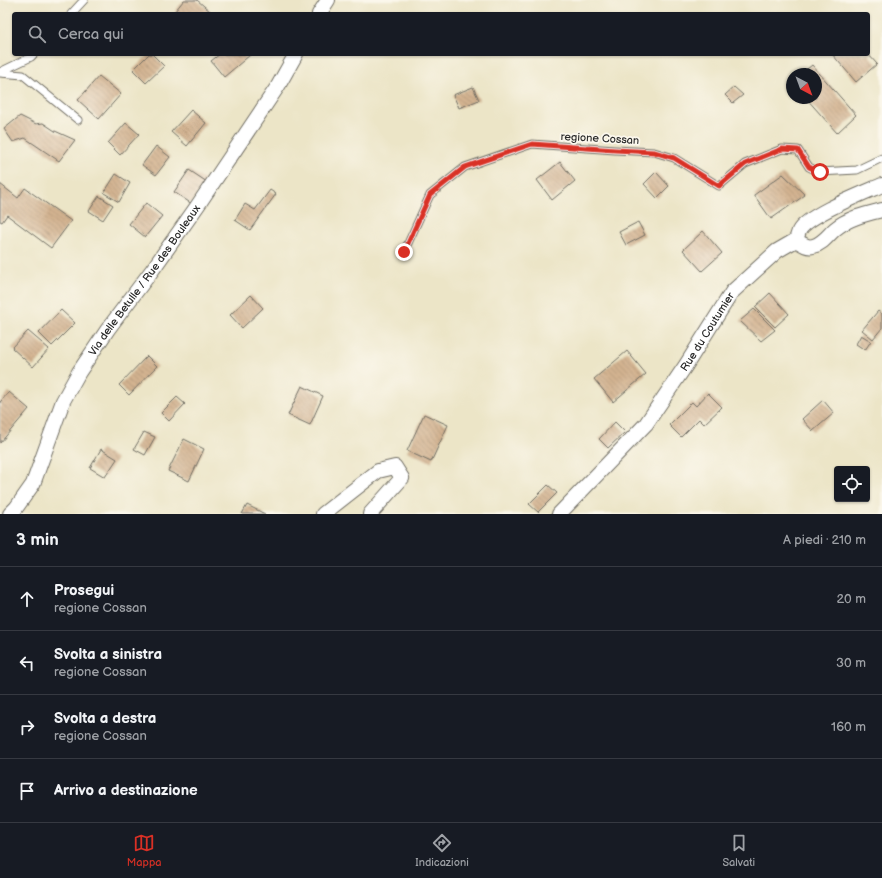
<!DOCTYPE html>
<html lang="it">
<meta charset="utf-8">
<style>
:root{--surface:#171b24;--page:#20242c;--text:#f1f3f6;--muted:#9ea1a6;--line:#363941;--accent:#d93025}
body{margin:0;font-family:"Balsamiq Sans",sans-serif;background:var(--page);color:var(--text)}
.controls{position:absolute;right:12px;bottom:12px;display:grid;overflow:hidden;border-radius:4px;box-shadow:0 1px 3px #0004}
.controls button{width:36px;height:36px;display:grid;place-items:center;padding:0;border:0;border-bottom:1px solid var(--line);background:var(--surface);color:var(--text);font:20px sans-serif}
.compass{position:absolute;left:786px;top:68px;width:36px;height:36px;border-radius:50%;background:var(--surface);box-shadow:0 1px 3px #0004;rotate:139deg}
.stop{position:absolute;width:12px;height:12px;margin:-9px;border:3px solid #d93025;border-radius:50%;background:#fff}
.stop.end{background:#d93025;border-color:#fff;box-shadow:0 1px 4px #0008}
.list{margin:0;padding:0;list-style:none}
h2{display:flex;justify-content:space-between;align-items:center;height:52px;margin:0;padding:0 16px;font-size:17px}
h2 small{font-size:13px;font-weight:400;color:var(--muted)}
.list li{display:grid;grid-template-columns:26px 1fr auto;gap:12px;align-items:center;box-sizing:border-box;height:64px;padding:0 16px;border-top:1px solid var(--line)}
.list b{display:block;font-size:15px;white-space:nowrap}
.list p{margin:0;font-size:13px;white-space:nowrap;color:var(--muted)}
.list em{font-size:13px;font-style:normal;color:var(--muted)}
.icon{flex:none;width:22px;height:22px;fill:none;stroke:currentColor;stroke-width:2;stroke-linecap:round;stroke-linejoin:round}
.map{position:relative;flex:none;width:882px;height:514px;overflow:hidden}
.search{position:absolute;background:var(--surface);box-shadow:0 1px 3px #0004;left:12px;right:12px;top:12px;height:44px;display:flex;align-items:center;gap:10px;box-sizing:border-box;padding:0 14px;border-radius:4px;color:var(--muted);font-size:15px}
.sheet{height:308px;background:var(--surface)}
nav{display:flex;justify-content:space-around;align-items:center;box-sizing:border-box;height:56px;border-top:1px solid var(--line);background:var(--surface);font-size:11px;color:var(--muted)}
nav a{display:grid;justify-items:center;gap:2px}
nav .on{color:var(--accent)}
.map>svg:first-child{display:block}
.building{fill:url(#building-back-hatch)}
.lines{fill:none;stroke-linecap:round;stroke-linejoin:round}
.lane-casing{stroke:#6f6c62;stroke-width:9}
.street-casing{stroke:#6f6c62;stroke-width:16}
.lane{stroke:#fff;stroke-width:7}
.street{stroke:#fff;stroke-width:14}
.route{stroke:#d93025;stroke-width:5}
.labels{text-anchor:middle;stroke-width:3.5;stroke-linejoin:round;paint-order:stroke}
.street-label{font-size:11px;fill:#2b2b2b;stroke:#fbf7ec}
</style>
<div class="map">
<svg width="882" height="514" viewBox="0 0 882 514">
<defs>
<pattern id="building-back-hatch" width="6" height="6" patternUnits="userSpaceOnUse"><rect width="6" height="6" fill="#d3b390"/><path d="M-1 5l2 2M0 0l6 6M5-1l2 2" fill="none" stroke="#ab9276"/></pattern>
</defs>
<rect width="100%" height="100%" fill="#fbf7ec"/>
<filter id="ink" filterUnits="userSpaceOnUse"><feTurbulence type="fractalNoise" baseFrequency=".025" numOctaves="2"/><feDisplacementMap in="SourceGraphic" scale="8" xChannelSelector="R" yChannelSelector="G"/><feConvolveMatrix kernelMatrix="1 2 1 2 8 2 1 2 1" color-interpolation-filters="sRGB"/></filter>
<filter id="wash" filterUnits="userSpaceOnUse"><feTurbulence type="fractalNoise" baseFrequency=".012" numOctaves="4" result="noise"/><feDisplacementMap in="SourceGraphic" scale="16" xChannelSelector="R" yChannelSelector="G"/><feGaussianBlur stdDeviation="0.9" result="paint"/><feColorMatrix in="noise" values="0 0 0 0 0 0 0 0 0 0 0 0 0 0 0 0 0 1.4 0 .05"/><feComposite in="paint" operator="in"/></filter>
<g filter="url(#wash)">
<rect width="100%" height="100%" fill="#ece5c7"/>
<g id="blocks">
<path class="building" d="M184,0H197L211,12L210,14H178L175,11Z
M149,54H152L164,66L146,83L133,70Z
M220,54H249L250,55L224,77L211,61Z
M832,54H868L877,64L856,82Z
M812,65L856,115L837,133L806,98H816V74H801Z
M99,76L121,94L99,119L78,100Z
M473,87L479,100L459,108L453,95Z
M734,87L743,95L733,103L725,95Z
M191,110L206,123L187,146L171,132Z
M20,116L36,124L43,123L55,131L75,140L59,161L25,138L13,142L4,129Z
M126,123L139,134L120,155L108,143Z
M156,146L170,157L156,175L142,165Z
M560,162L575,181L552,200L537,180Z
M189,170L207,182L192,204L174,192Z
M656,172L669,186L657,198L644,184Z
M116,174L130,183L119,202L104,193Z
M783,174L805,195L771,219L754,195Z
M0,184L18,198L25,188L71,221L51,248L7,215L2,222L0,221Z
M270,190L276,194L250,230L235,220L245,204L255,210Z
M99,196L113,205L103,220L89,211Z
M146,203L162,216L145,237L129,224Z
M638,222L645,235L626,245L619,232Z
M703,231L722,253L702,271L683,250Z
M770,293L789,314L775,327L755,307Z
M251,295L263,308L242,328L230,315Z
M754,309L775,330L761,341L740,321Z
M61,310L75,323L52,346L39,333Z
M878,311L882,314V328L873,339L862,330Z
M28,331L49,349L33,367L12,348Z
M861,335L871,341L865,350L856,344Z
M627,351L646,374L613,402L594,379Z
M147,356L157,366L129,395L119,385Z
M302,386L323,396L310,425L288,415Z
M9,392L29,409L0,443V402Z
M708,393L722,407L704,424L699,419L681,437L669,425L692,402L696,406Z
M177,397L185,404L169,421L161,413Z
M823,400L834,413L813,431L802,419Z
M424,414L448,425L431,462L407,451Z
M615,422L625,432L608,448L599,439Z
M144,432L155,437L145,455L134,449Z
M184,439L204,449L189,481L168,471Z
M101,449L117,459L105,477L90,468Z
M548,485L557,493L538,512L529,504Z
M247,505L265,514H242Z"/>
</g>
</g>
<g filter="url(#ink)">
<use href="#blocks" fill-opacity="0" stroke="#6f6c62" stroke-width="1"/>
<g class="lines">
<g class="lane-casing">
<path id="lane" d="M71,14L84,0
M0,72L31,57L34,54
M0,73L23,75L78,120
M404,252L430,195L465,167L532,144L615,150L654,152L674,158L719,186L745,164L782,149L798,150L809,167L819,172L857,170L882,158"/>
</g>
<g class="street-casing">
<g id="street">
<path d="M319,14L328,0"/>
<path d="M796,240C801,243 807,248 813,246C823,244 829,234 835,229C848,218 866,214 882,210"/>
<path id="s1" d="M10,514L16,508L33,484L63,401L79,372L108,329L153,269L198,205L278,86L296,54"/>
<path d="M323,514L378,471L395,467L402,478L370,514"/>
<path id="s2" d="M559,514L646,424L686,365L732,292L777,251L796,240C797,237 798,234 799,231C807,215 864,193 882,185"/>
</g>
</g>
<use href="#lane" class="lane"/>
<use href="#street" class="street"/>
</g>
</g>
<g class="lines" filter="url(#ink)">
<path class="route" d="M404,252L430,195L465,167L532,144L615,150L654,152L674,158L719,186L745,164L782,149L798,150L809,167L820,172"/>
</g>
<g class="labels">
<g class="street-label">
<text transform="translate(600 138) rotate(3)" y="4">regione Cossan</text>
<text dy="4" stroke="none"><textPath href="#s1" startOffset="272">Via delle Betulle / Rue des Bouleaux</textPath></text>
<text dy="4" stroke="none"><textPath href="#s2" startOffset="236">Rue du Coutumier</textPath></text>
</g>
</g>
</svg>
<div class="controls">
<button><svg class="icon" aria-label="locate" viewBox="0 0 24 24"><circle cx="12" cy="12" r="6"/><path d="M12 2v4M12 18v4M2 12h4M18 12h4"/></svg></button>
</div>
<svg class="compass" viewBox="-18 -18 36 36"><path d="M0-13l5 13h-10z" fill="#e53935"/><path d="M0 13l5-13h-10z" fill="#9ea1a6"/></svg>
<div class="stop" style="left:820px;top:172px"></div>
<div class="stop end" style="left:404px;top:252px"></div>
<div class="search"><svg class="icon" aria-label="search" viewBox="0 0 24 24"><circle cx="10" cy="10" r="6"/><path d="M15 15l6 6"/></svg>Cerca qui</div>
</div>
<section class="sheet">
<h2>3 min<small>A piedi · 210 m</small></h2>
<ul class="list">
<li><svg class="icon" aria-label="ahead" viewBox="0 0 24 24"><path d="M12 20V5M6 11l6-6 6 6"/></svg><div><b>Prosegui</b><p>regione Cossan</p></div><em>20 m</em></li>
<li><svg class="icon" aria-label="left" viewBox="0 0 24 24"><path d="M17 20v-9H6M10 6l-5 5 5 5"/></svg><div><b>Svolta a sinistra</b><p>regione Cossan</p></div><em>30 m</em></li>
<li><svg class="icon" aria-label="right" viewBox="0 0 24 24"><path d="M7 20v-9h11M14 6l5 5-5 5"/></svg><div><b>Svolta a destra</b><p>regione Cossan</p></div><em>160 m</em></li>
<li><svg class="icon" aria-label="arrive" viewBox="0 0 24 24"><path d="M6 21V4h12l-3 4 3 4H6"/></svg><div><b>Arrivo a destinazione</b></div></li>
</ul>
</section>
<nav>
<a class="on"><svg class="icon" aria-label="map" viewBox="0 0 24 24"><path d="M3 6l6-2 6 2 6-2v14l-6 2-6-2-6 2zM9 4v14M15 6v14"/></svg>Mappa</a>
<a><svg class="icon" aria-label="directions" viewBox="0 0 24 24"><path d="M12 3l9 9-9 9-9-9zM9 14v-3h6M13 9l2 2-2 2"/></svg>Indicazioni</a>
<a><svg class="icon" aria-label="saved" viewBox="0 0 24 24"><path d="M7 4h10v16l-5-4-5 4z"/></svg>Salvati</a>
</nav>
